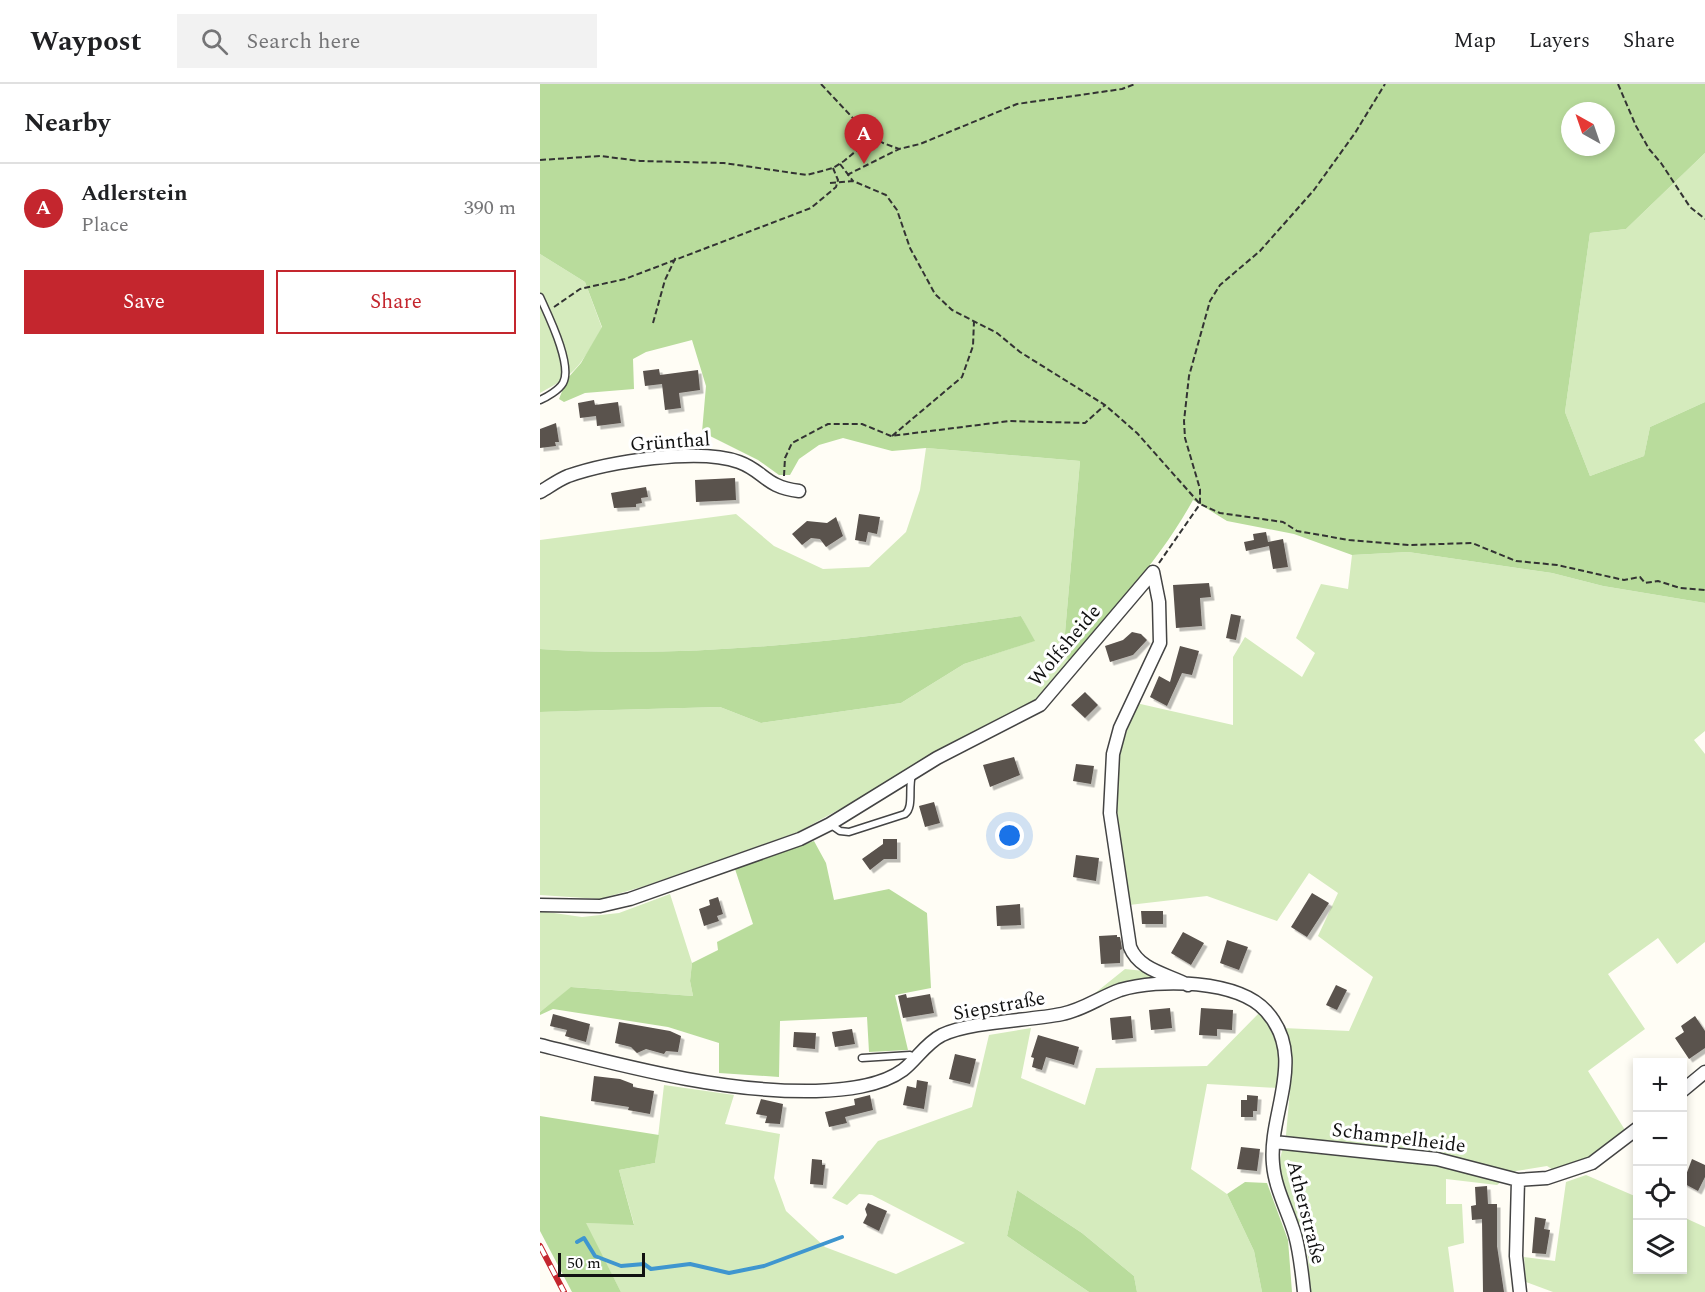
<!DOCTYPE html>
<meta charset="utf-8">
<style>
:root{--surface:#fff;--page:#f2f2f2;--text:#202124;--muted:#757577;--line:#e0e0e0;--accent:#c4262e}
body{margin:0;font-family:Spectral,serif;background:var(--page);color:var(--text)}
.controls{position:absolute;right:18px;bottom:18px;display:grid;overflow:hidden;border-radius:0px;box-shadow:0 3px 9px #0003}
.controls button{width:54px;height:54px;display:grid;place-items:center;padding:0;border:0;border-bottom:2px solid var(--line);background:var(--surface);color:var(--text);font:30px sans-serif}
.compass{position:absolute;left:1021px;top:18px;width:54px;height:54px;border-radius:50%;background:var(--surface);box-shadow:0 3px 9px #0003;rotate:320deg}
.scale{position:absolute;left:18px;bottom:15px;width:87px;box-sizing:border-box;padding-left:6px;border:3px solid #111;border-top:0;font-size:16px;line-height:21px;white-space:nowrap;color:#111;-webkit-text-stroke:4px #fff;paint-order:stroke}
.you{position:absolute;left:470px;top:752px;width:21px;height:21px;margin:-15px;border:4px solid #fff;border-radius:50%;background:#1a73e8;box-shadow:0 0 0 9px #1a73e833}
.badge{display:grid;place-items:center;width:39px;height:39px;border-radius:50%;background:var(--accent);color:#fff;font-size:20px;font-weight:700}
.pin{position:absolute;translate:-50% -50px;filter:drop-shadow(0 2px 3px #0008)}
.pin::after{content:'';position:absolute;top:32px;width:21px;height:18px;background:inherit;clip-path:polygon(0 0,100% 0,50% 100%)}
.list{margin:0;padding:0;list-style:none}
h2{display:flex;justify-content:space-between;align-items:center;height:78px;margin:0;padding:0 24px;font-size:26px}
h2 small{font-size:20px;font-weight:400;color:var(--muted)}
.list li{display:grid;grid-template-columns:39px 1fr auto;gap:18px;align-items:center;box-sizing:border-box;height:90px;padding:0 24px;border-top:2px solid var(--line)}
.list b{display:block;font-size:22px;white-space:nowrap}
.list p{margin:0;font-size:20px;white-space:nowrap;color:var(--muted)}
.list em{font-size:20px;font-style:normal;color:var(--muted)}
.actions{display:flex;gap:12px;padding:18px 24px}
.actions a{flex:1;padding:14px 0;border:2px solid var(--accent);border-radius:0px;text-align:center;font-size:21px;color:var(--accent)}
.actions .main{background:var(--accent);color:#fff}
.icon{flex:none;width:33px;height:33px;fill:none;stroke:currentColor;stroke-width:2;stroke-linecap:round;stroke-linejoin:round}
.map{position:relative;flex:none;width:1165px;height:1208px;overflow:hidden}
header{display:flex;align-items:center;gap:36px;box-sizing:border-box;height:84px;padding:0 30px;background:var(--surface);border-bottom:2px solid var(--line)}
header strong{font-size:28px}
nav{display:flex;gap:33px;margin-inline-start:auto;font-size:21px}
.search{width:420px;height:54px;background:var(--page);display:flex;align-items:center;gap:15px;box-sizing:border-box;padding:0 21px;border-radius:0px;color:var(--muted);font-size:22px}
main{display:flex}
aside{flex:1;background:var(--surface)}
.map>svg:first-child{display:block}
.green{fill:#d5ebbd}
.forest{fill:#b9dc9c;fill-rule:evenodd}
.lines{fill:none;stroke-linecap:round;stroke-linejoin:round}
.stream{stroke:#3f96cf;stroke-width:4}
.building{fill:#5a524d;filter:url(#shadow)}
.service-casing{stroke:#444;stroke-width:9}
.minor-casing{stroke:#444;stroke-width:15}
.path{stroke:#333;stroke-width:2;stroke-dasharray:6 3;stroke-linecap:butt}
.service{stroke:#fff;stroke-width:6}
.minor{stroke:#fff;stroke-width:12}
.rail-casing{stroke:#c4262e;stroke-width:6}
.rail{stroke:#fff;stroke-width:4;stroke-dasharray:11;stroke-linecap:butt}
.labels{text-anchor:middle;stroke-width:6;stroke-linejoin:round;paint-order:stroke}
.street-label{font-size:20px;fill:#111;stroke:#fff}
</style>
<header>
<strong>Waypost</strong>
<div class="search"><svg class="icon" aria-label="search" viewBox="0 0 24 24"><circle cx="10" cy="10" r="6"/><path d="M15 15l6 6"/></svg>Search here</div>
<nav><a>Map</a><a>Layers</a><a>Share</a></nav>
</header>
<main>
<aside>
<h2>Nearby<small></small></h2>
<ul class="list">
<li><span class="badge">A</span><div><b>Adlerstein</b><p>Place</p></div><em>390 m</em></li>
</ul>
<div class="actions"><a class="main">Save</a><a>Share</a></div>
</aside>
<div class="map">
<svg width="1165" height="1208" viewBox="0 0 1165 1208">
<defs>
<filter id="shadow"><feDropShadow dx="3.5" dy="3.5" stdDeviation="0" flood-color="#0004"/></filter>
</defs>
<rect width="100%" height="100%" fill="#fffdf5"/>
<path class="green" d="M1165,69V318L1110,343L1104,372L1050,392L1025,328L1050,149L1086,145Z
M0,170L45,198L62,244C41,280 38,289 0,309Z
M386,364L540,377L525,549L528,582L499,616L258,748L105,802L60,815L0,811V628L180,623L221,639L361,619L424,580L494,557L481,532C322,554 161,576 0,565V456L196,430L234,462L283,485L329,483L366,448L380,406Z
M868,468L1012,489L1063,502L1165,519V647L1154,656L1165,670V858L1137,880L1118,854L1068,890L1105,945L1048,987L1085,1046C1061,1068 1046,1079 1015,1087L1007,1082L976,1087L957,1101L906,1095V1120H922L924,1159L908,1163L914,1208H770L768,1174L738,1083L746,1051L750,1006V967L743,944L809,947L833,893L778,852L798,809L769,789L737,837L667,812L589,821L577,727L580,668L596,619L693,641V573L705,553L762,593L775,569L756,554L781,500L808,505L812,471Z
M130,810L152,879L150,897L153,912L32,903L0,928V827L42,833L79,829Z
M585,885L604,887L625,896L549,914Z
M720,928C738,958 743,970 738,1004L667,1000L651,1085L687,1110L714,1167L722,1208H597L594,1192L542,1149L477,1106L467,1152L549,1208H81L45,1139L94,1140L79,1086L115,1079L124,1001L194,1011L185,1040L240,1050L234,1094L246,1127L285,1163L356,1190L425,1159L332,1111L319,1110L307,1121L292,1114L338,1057L432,1023L449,951L491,944L481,994L545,1021L556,984L667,982Z
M1046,1091L1097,1113L1098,1186H1142L1143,1133L1165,1143V1208H1013L986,1198L984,1173L1015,1177L1026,1098Z"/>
<path class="forest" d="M0,0H1165V69L1086,145L1050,149L1025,328L1050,392L1104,372L1110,343L1165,318V519L1063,502L1012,489L868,468L812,471L754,450L687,437L653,416C619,478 571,527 528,582L525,549L540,377L386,364L352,367L303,354L279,361L259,375L250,391H239L218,376L162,348L166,302L152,256L106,268L93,275L94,305L45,309L24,318L19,315L27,295L41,279L62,243L45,198L0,170ZM1030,27H1066V63H1030Z
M481,532L495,557L424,580L361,619L221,639L180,623L0,628V565C161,576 322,554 481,532Z
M274,757L286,779L294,816L349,805L387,829L391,904L355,911L368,966L329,968L327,933L240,937L239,993L179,989V959L128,943L13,925L0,931V928L31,903L153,912L150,897L152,879L178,866L177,858L213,840L195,785Z
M0,1032L119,1051L115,1079L79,1086L94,1141L46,1139L81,1208H32L0,1147Z
M705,1098L727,1099L748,1156L752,1208H722L714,1167L687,1110Z
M477,1106L542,1149L594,1192L597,1208H549L467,1152Z"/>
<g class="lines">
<path class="stream" d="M37,1158L44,1154L55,1172L81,1182L104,1180L111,1185L150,1180L189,1189L224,1182L302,1153"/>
</g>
<path class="building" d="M119,285L120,291L158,286L160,306L139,309L141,324L125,326L122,300L105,302L103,287Z
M54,316L55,321L78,318L81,339L57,342L56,332L40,334L38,319Z
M16,339L19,358H15L16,362L0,364V345Z
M195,394L196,416L156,418L155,396Z
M106,403L108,413L101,414L102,419L96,420V423L74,424L71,409Z
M319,430L340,433L337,450L328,448L326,458L315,456Z
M296,433L303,452L286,463L280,455L271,454L262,461L252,450L267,437L287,439Z
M726,448L728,458L743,455L748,483L733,485L729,462L706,467L704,458L714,456L713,450Z
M669,499L671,513L660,514L662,542L636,544L633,501Z
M691,530L701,532L696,556L686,554Z
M592,548L601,550L607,556L593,571L570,578L565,562L583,556Z
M640,562L659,567L652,591L642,589L627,622L610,613L619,592L630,598Z
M545,608L558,621L545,634L531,621Z
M474,673L480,691L450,703L443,681Z
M536,680L554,682L551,700L533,697Z
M394,718L400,739L385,743L379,722Z
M343,755H357V775H344L330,786L322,775L343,760Z
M536,771L559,774L556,797L533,793Z
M772,809L789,819L767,853L751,843Z
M178,813L183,830L177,832L179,837L164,842L159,825L170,821L169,816Z
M480,820L481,841L457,842L456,822Z
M601,827H623V840H602Z
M643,848L664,859L651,881L631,869Z
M577,851V853H580L582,865L580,866V879L561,880L559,852Z
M687,856L708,863L699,886L680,879Z
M796,901L807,906L797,926L786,921Z
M366,910L367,914L390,910L394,929L363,934L358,912Z
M630,924L632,944L611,946L609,926Z
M661,924L693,926L692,946L677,945V952L659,951Z
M13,930L50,940L46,958L25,952L27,946L10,942Z
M591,932L593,954L572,956L570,934Z
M1155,932L1165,947V964L1149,975L1135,954L1144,948L1141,942Z
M79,938L130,947L141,952L138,968L126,967L124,970L106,965L97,969L91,963L75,959Z
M312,945L315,960L295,963L292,948Z
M254,948L276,949L275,965L253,963Z
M498,951L539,963L534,981L506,973L502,986L492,983L494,974L491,973Z
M415,970L436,975L430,1000L409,995Z
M54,992L80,995L93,1000V1003L114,1007L110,1030L88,1026L89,1023L51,1017Z
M377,996L388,998L384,1025L363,1021L367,1002L376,1004Z
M330,1011L333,1026L305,1033L307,1039L289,1043L285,1028L315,1021L314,1015Z
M707,1011L718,1012L717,1027H713V1033H701V1016H707Z
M221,1015L243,1020L240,1040L225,1039L227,1032L216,1030Z
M701,1063L720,1065L717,1087L697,1085Z
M272,1075L282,1076V1081H285L283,1101L270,1100Z
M1152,1075L1165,1081V1093L1158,1107L1143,1099Z
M947,1102L948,1120H957V1162L964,1208H943L942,1135L932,1136L931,1122L936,1121L935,1103Z
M328,1119L347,1127L339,1147L323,1139L327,1131L325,1125Z
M995,1133L1006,1135L1004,1145L1010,1146L1006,1170L992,1169Z"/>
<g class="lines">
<g class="service-casing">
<path id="service" d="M0,213C8,231 33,281 23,299C19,306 7,313 0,316
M290,740L300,747L309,748L365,730C374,723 368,704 372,691
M322,974L370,971L374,974"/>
</g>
<g class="minor-casing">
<path id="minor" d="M0,408C9,403 18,396 28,392C68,378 159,363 199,378C224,387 225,403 259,407
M0,821L60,822L90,815L260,755L290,740L397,674L500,621L613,488L619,518L620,559L580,644L573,670L570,729L590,863C599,886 627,890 648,901
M0,961C88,983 184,1009 276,1007C303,1006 340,1003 363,986C376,976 386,959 402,951C432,937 488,937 522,930C543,926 560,913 580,906C619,894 698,896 726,927C768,973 728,1029 733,1080C735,1105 748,1127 755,1151C760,1169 762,1189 764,1208
M1142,1007L1165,988
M734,1058L897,1075L978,1096L1007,1094L1052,1079L1098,1044
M978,1096L976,1172L980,1208"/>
</g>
<path class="path" d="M281,0L325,47L343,59L359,65L380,60L477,20L582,5L595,0
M1078,0L1096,42L1109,65L1121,79L1150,123L1165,135
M316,67L338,57
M0,76L60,72L100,77L184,79L267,91L293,84L304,77L316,67L325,47
M300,80L313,97
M307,91L359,65
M290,99L313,97L346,111L357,126L370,164L395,210L412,226L457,249L480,268L565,321L597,349L660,420L680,429L743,438L757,447L809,456L869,461L932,459L976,477L1017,481L1084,496L1100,493L1105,499L1118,497L1140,504L1165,506
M14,223L40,205L85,195L271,124L296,103L298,96L293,84
M113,239L125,196L136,173
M352,352L422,293L433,262L434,237
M244,392L245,374L252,359L288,340H322L351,352L470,337L545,339L565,321
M619,479L660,420V405L645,354L644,337L649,292L670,217L680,201L720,167L774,106L815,49L845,0"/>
<use href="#service" class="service"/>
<use href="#minor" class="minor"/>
<g class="rail-casing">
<path id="rail" d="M0,1162L24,1208"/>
</g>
<use href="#rail" class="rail"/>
</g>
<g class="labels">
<g class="street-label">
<text transform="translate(130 357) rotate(-4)" y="7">Grünthal</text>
<text transform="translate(524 561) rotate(-50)" y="7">Wolfsheide</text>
<text transform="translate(459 921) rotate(-10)" y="7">Siepstraße</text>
<text transform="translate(859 1053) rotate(7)" y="7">Schampelheide</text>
<text transform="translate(767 1128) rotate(76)" y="7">Atherstraße</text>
</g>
</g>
</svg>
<div class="controls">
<button>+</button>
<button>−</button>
<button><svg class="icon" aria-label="locate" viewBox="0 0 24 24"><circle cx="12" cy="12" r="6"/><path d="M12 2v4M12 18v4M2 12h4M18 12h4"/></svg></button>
<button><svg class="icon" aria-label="layers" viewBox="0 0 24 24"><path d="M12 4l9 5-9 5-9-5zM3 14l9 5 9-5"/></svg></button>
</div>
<svg class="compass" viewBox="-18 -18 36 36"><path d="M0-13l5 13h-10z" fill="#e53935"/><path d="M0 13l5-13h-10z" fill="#757577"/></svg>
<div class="scale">50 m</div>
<div class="you"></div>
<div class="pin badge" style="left:324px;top:80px">A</div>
</div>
</main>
